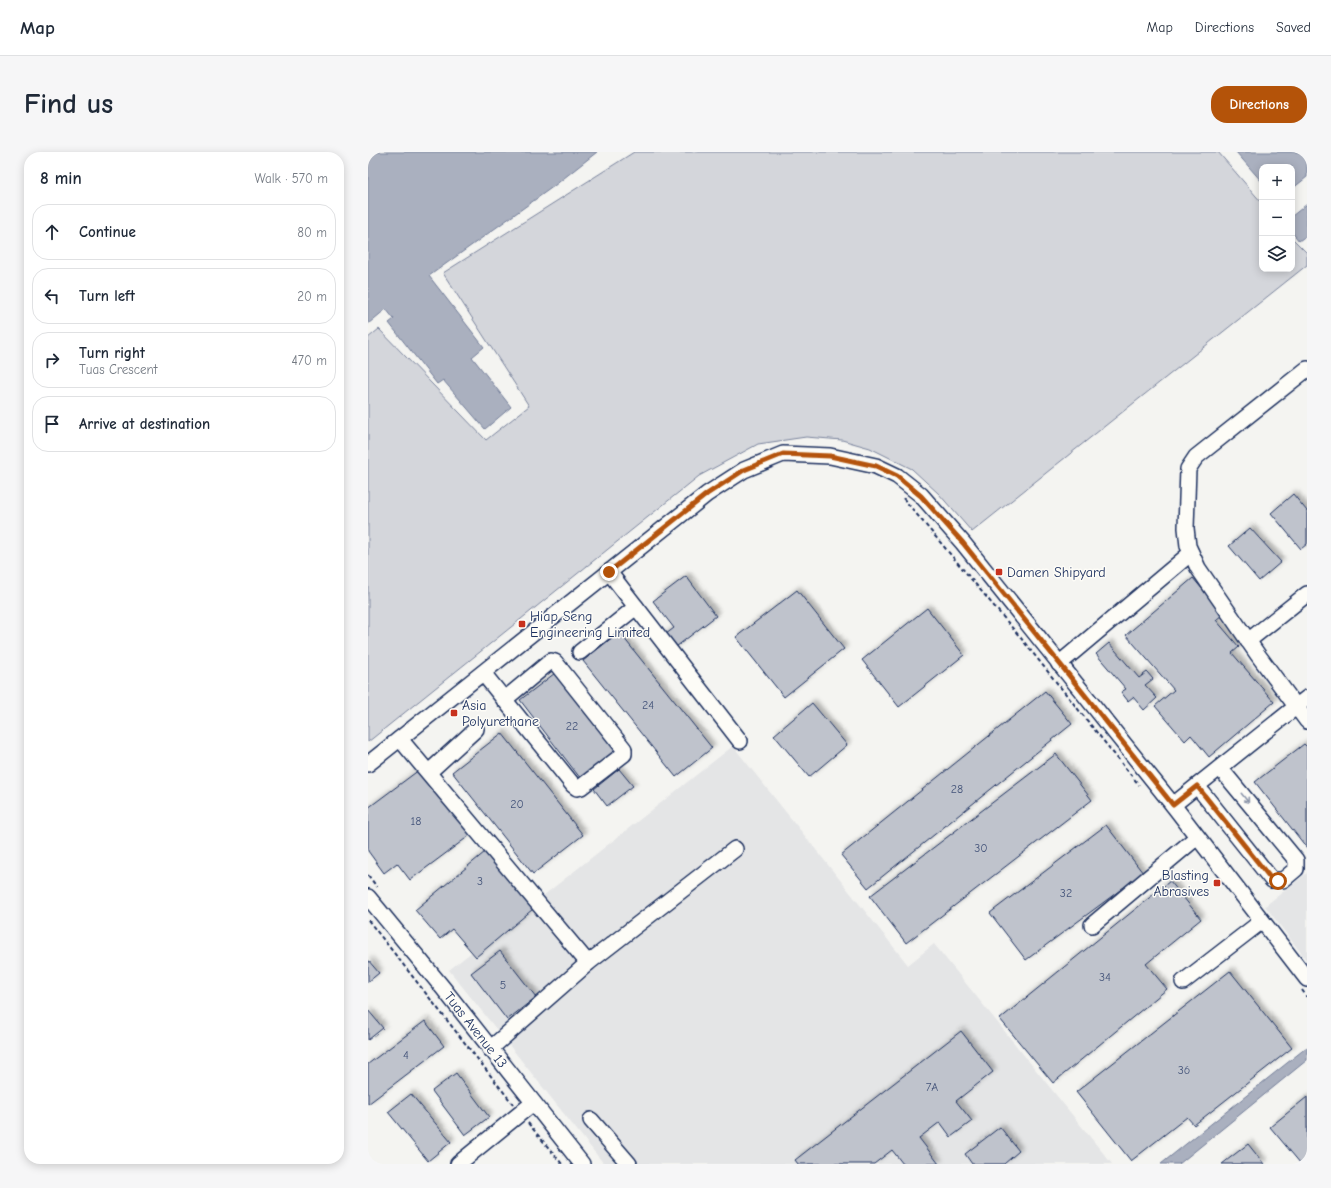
<!DOCTYPE html>
<meta charset="utf-8">
<style>
:root{--surface:#fff;--page:#f6f6f7;--text:#1f2937;--muted:#747a83;--line:#e0e1e3;--accent:#b45309}
body{margin:0;font-family:"Comic Neue",sans-serif;background:var(--page);color:var(--text)}
.controls{position:absolute;right:12px;top:12px;display:grid;overflow:hidden;border-radius:8px;box-shadow:0 2px 10px #0003}
.controls button{width:36px;height:36px;display:grid;place-items:center;padding:0;border:0;border-bottom:1px solid var(--line);background:var(--surface);color:var(--text);font:20px sans-serif}
.stop{position:absolute;width:12px;height:12px;margin:-9px;border:3px solid #b45309;border-radius:50%;background:#fff}
.stop.end{background:#b45309;border-color:#fff;box-shadow:0 1px 4px #0008}
.list{margin:0;padding:0;list-style:none}
h2{display:flex;justify-content:space-between;align-items:center;height:52px;margin:0;padding:0 16px;font-size:17px}
h2 small{font-size:13px;font-weight:400;color:var(--muted)}
.list li{display:grid;grid-template-columns:26px 1fr auto;gap:12px;align-items:center;box-sizing:border-box;height:56px;margin:0 8px 8px;padding:0 8px;border:1px solid var(--line);border-radius:16px}
.list b{display:block;font-size:15px;white-space:nowrap}
.list p{margin:0;font-size:13px;white-space:nowrap;color:var(--muted)}
.list em{font-size:13px;font-style:normal;color:var(--muted)}
.icon{flex:none;width:22px;height:22px;fill:none;stroke:currentColor;stroke-width:2;stroke-linecap:round;stroke-linejoin:round}
.map{position:relative;flex:none;width:939px;height:1012px;overflow:hidden;border-radius:16px}
header{display:flex;align-items:center;gap:24px;box-sizing:border-box;height:56px;padding:0 20px;background:var(--surface);border-bottom:1px solid var(--line)}
header strong{font-size:19px}
nav{display:flex;gap:22px;margin-inline-start:auto;font-size:14px}
.intro{display:flex;align-items:center;justify-content:space-between;box-sizing:border-box;height:96px;padding:0 24px}
h1{margin:0;font-size:28px}
.button{padding:10px 18px;border-radius:16px;background:var(--accent);color:#fff;font-size:14px;font-weight:700}
main{display:flex;gap:24px;padding:0 24px}
aside{flex:1;background:var(--surface);border-radius:16px;box-shadow:0 2px 10px #0003}
.map>svg:first-child{display:block}
.built{fill:#e4e5e6}
.green{fill:#d4d6db;stroke:#78829c}
.water{fill:#aab0bf;stroke:#717c98}
.building{fill:#bfc3cc;stroke:#1b2f5e;filter:url(#shadow)}
.lines{fill:none;stroke-linecap:round;stroke-linejoin:round}
.minor-casing{stroke:#1b2f5e;stroke-width:18}
.path{stroke:#1b2f5e;stroke-width:2;stroke-dasharray:4 3;stroke-linecap:butt}
.minor{stroke:#fdfcf7;stroke-width:15}
.oneway{stroke:#8c96aa}
.route{stroke:#b45309;stroke-width:5}
.poi-dot{fill:#c8321e;stroke:#fdfcf7;stroke-width:1.5}
.labels{text-anchor:middle;stroke-width:3;stroke-linejoin:round;paint-order:stroke}
.number-label{font-size:12px;fill:#44547a}
.poi-label{font-size:14px;fill:#1b2f5e;stroke:#fdfcf7;text-anchor:start}
.street-label{font-size:14px;fill:#1b2f5e;stroke:#fdfcf7}
</style>
<header>
<strong>Map</strong>
<nav><a>Map</a><a>Directions</a><a>Saved</a></nav>
</header>
<div class="intro"><h1>Find us</h1><a class="button">Directions</a></div>
<main>
<aside>
<h2>8 min<small>Walk · 570 m</small></h2>
<ul class="list">
<li><svg class="icon" aria-label="ahead" viewBox="0 0 24 24"><path d="M12 20V5M6 11l6-6 6 6"/></svg><div><b>Continue</b></div><em>80 m</em></li>
<li><svg class="icon" aria-label="left" viewBox="0 0 24 24"><path d="M17 20v-9H6M10 6l-5 5 5 5"/></svg><div><b>Turn left</b></div><em>20 m</em></li>
<li><svg class="icon" aria-label="right" viewBox="0 0 24 24"><path d="M7 20v-9h11M14 6l5 5-5 5"/></svg><div><b>Turn right</b><p>Tuas Crescent</p></div><em>470 m</em></li>
<li><svg class="icon" aria-label="arrive" viewBox="0 0 24 24"><path d="M6 21V4h12l-3 4 3 4H6"/></svg><div><b>Arrive at destination</b></div></li>
</ul>
</aside>
<div class="map">
<svg width="939" height="1012" viewBox="0 0 939 1012">
<defs>
<filter id="shadow"><feDropShadow dx="3.5" dy="-3.5" stdDeviation="2" flood-color="#0004"/></filter>
</defs>
<rect width="100%" height="100%" fill="#f4f4f1"/>
<filter id="ink" filterUnits="userSpaceOnUse"><feTurbulence type="fractalNoise" baseFrequency=".025" numOctaves="2"/><feDisplacementMap in="SourceGraphic" scale="8" xChannelSelector="R" yChannelSelector="G"/><feConvolveMatrix kernelMatrix="1 2 1 2 8 2 1 2 1" color-interpolation-filters="sRGB"/></filter>
<g filter="url(#ink)">
<path class="built" d="M365,594L540,813L566,792L744,1012H236L81,818Z
M939,721V809L897,754Z"/>
<path class="green" d="M266,0H850L894,51V117H924V86L939,101V113L604,380L571,342L544,317L502,296L474,288L438,285L390,292L331,324L0,590V186L11,177L118,288L161,254L75,121Z"/>
<path class="water" d="M0,0H229L186,34L61,124L116,195L104,205L143,255L117,277L75,228L69,232L21,171L26,167L18,157L0,172Z
M868,0H939V25L924,37V15H894V30Z
M939,52V83L931,89L924,80V64Z
M939,895V908L811,1012H793Z"/>
<path class="building" d="M925,342L939,359V392L933,397L903,361Z
M882,376L913,410L891,429L861,394Z
M318,424L348,464L304,498L294,485L306,476L285,449Z
M825,426L855,462L848,468L871,495L864,501L906,550L841,605L823,583L817,589L787,554L806,538L758,483Z
M429,438L476,497L416,545L368,485Z
M559,456L596,503L531,555L494,508Z
M251,480L344,596L308,625L215,509Z
M741,491L771,526L779,520L785,527L777,533L789,546L776,558L765,545L760,549L753,540L758,537L728,502Z
M191,518L256,601L216,631L152,548Z
M677,539L704,572L500,736L473,703Z
M444,551L479,593L441,625L406,583Z
M134,581L215,683L165,722L84,620Z
M936,592L939,595V696L887,630Z
M688,602L724,648L538,791L502,744Z
M55,615L105,681L42,728L29,711L16,721L0,699V656Z
M251,617L265,634L239,654L226,637Z
M738,673L775,721L658,808L622,761Z
M117,700L165,757L108,805L84,777L72,787L47,758Z
M802,729L833,767L778,812L799,837L685,931L632,867Z
M132,799L168,845L139,868L103,821Z
M0,808L11,821L0,830Z
M862,819L924,896L826,973L819,965L763,1009L708,940Z
M0,858L15,876L0,888Z
M57,869L76,894L0,952V912Z
M593,879L625,920L588,949L604,969L583,985L572,970L551,986L571,1012H535L524,998L506,1012H430L427,1008Z
M88,921L121,965L97,983L64,939Z
M43,942L83,990L60,1009L20,960Z
M939,945V1012H933L902,975Z
M632,975L651,999L636,1012H604L597,1002Z
M880,992L896,1012H854Z"/>
<g class="lines">
<g class="minor-casing">
<g id="minor">
<path d="M939,217L828,305L820,317L818,376L820,394L830,416L890,503L939,569"/>
<path d="M241,420L372,589"/>
<path d="M880,489L939,442"/>
<path d="M212,500L268,455"/>
<path d="M691,512L823,401"/>
<path d="M115,521L205,633L209,636L213,635L256,602V597L187,510L183,509L178,513L136,548"/>
<path d="M32,587L220,811"/>
<path d="M0,612L339,342L376,318L415,302L462,304L508,314L529,324L553,343L595,391L805,653L939,827"/>
<path d="M61,620L108,577"/>
<path d="M829,634L904,728H915L928,717V708L852,616"/>
<path d="M805,653L939,546"/>
<path id="s1" d="M0,745L75,836L214,1012"/>
<path d="M724,773L829,685"/>
<path d="M815,830L894,769"/>
<path d="M122,897L220,811L367,697"/>
<path d="M223,968L261,1012"/>
<path d="M90,1012L165,951"/>
</g>
</g>
<path class="path" d="M535,346L652,485L771,633
M0,723L9,735
M0,768L145,952
M934,838L939,845
M160,971L194,1012"/>
<use href="#minor" class="minor"/>
</g>
<defs><path id="oneway-shaft" d="M-6 0H5M1.5-3L5.5 0L1.5 3" fill="none" stroke-width="1.6" stroke-linecap="round" stroke-linejoin="round"/></defs>
<use class="oneway" href="#oneway-shaft" transform="translate(877 646) rotate(51)"/>
</g>
<g class="lines" filter="url(#ink)">
<path class="route" d="M241,420L339,342L376,318L415,302L462,304L508,314L529,324L553,344L595,391L805,653L829,634L904,728L910,729"/>
</g>
<g class="poi-dot">
<rect x="627" y="416" width="8" height="8" rx="2"/>
<rect x="150" y="468" width="8" height="8" rx="2"/>
<rect x="82" y="557" width="8" height="8" rx="2"/>
<rect x="845" y="727" width="8" height="8" rx="2"/>
</g>
<g class="labels">
<g class="number-label">
<text x="280" y="557">24</text>
<text x="204" y="578">22</text>
<text x="589" y="641">28</text>
<text x="149" y="656">20</text>
<text x="48" y="673">18</text>
<text x="613" y="700">30</text>
<text x="112" y="733">3</text>
<text x="698" y="745">32</text>
<text x="737" y="829">34</text>
<text x="135" y="837">5</text>
<text x="38" y="907">4</text>
<text x="816" y="922">36</text>
<text x="564" y="939">7A</text>
</g>
<g class="poi-label">
<text x="639" y="425">Damen Shipyard</text>
<text x="162" y="469">Hiap Seng<tspan x="162" dy="16">Engineering Limited</tspan></text>
<text x="94" y="558">Asia<tspan x="94" dy="16">Polyurethane</tspan></text>
<text x="841" y="728" text-anchor="end">Blasting<tspan x="841" dy="16">Abrasives</tspan></text>
</g>
<g class="street-label">
<text dy="5" stroke="none"><textPath href="#s1" startOffset="171">Tuas Avenue 13</textPath></text>
</g>
</g>
</svg>
<div class="controls">
<button>+</button>
<button>−</button>
<button><svg class="icon" aria-label="layers" viewBox="0 0 24 24"><path d="M12 4l9 5-9 5-9-5zM3 14l9 5 9-5"/></svg></button>
</div>
<div class="stop" style="left:910px;top:729px"></div>
<div class="stop end" style="left:241px;top:420px"></div>
</div>
</main>
